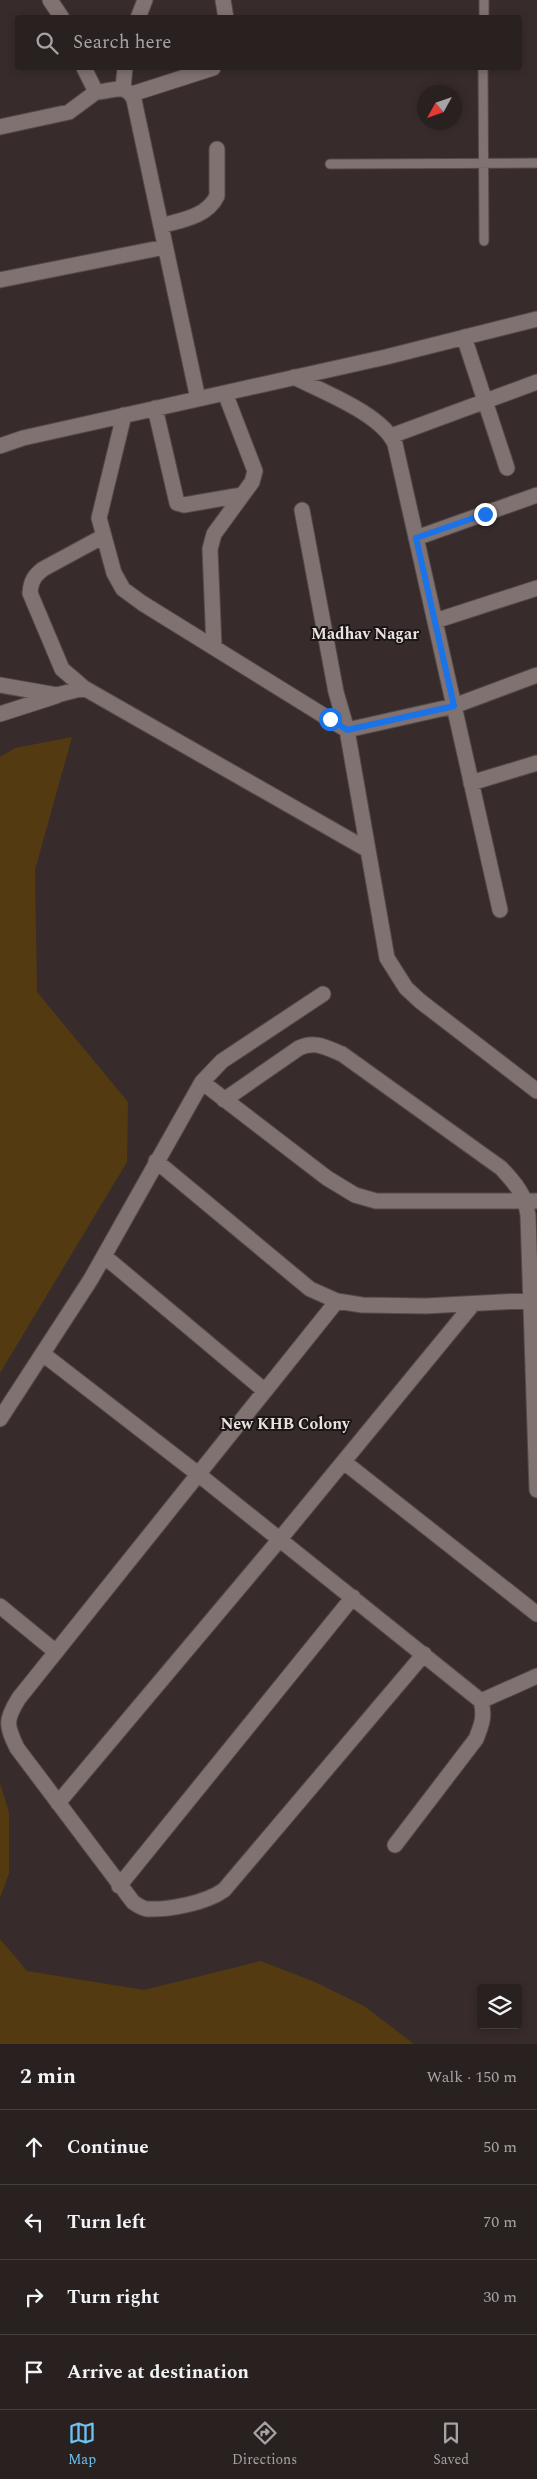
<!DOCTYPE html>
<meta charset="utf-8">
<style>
:root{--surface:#292120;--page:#312929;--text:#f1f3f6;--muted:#a5a3a5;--line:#453e3e;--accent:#6ec2f3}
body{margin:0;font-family:Spectral,serif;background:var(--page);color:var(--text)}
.controls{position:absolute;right:15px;bottom:15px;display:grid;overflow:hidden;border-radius:5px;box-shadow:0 2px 8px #0003}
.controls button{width:45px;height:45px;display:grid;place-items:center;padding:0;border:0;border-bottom:1px solid var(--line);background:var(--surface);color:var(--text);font:25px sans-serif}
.compass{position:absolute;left:417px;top:85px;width:45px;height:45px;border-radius:50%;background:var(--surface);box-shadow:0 2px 8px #0003;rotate:230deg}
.stop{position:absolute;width:15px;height:15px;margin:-11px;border:4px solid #1a73e8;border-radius:50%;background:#fff}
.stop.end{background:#1a73e8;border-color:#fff;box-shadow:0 1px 5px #0008}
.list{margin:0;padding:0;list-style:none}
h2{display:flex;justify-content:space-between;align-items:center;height:65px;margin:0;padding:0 20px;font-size:21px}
h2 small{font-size:16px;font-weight:400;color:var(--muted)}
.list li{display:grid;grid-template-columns:32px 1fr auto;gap:15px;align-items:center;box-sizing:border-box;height:75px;padding:0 20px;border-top:1px solid var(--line)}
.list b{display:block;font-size:19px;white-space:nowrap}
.list em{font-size:16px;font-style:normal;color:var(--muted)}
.icon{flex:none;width:28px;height:28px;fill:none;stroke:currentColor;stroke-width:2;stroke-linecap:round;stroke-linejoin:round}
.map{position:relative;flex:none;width:537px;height:2044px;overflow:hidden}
.search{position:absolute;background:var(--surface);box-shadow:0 2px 8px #0003;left:15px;right:15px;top:15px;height:55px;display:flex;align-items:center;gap:12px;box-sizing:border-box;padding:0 18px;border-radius:5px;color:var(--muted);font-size:19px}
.sheet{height:365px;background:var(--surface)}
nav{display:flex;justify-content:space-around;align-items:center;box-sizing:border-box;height:70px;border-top:1px solid var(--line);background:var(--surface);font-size:14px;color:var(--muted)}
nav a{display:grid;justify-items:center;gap:2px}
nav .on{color:var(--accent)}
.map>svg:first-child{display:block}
.green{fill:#533a10}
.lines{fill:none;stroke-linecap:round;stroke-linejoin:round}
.lane-casing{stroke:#534a49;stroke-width:11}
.street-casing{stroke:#534a49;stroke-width:17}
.lane{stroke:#7f7271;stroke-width:9}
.street{stroke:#7f7271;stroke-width:15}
.route{stroke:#1a73e8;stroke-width:6}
.labels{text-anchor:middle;stroke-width:4;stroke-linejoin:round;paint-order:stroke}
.neighbourhood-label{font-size:16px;font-weight:bold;fill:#e9e2e1;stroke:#1b1515}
</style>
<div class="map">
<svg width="537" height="2044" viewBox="0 0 537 2044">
<rect width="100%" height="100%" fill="#372c2b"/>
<path class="green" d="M72,737L35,870L37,992L128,1102L127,1162L0,1373V757L15,748Z
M0,1783L9,1812V1873L0,1898Z
M0,1939L27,1971L144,1990L261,1961L315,1982L364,2006L414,2044H0Z"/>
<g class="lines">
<g class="lane-casing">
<path id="lane" d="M484,18V0
M483,68L484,241
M330,164L537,163"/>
</g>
<g class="street-casing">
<path id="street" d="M50,0L62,18
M223,0L226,18
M138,18L145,0
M84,68L96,92C111,92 126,81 134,100L198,399
M123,88L125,68
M132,94L213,68
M0,127L69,112L96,92
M161,226C181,220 207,217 217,196V149
M0,280L165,247
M464,337L507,468
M294,377C323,392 382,414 395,444L500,910
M155,408L177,503L184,505L242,495
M124,415L99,518L114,573L123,589L142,603L347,730L454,706L537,675
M391,436L537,382
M0,446L23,438L386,357L537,319
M302,510L336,692L347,730L387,958L406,988L420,1001L537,1091
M104,536L43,569C34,576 31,581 30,593L62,669L84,688L368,850
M416,538L537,495
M435,621L537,588
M214,647L210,549L214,534L252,482L255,471L225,393
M0,685L57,695L84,688
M0,714L56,696
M471,783L537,763
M202,1082L327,1178L355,1195L376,1201H537
M224,1100L299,1048C315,1040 327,1048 342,1054L501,1168C515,1183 525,1194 528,1215L537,1490
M156,1161L310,1289L337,1301L362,1305L426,1306L537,1300
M104,1256L265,1391
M337,1301L19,1698C5,1720 6,1725 17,1748L133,1902C137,1905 142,1908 147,1909C169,1910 206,1903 224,1890L424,1654
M43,1354L198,1474L481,1701C485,1716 482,1724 476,1739L395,1845
M0,1419L91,1279L202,1082L222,1061L323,994
M344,1462L537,1614
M0,1606L56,1652
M481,1701L537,1676
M58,1803L280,1539L473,1304
M119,1886L353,1597"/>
</g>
<use href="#lane" class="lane"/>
<use href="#street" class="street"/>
</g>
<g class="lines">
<path class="route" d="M330,719L347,730L454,706L416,538L485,514"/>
</g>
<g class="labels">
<g class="neighbourhood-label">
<text x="365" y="639">Madhav Nagar</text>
<text x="285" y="1429">New KHB Colony</text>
</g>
</g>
</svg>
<div class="controls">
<button><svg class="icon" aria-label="layers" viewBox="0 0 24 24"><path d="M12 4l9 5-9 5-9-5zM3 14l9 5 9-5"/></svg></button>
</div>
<svg class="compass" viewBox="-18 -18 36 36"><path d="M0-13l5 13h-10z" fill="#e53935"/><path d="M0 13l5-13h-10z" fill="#a5a3a5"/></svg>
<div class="stop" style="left:330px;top:719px"></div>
<div class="stop end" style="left:485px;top:514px"></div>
<div class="search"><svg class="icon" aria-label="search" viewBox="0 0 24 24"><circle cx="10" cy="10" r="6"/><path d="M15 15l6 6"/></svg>Search here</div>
</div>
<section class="sheet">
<h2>2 min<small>Walk · 150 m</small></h2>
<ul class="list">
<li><svg class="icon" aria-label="ahead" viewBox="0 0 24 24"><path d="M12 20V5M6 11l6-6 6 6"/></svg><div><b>Continue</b></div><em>50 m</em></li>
<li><svg class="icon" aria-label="left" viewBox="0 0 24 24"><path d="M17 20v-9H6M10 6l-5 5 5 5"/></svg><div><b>Turn left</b></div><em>70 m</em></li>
<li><svg class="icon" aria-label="right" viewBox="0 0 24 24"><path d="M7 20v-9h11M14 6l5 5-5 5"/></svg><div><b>Turn right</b></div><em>30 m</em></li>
<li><svg class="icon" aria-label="arrive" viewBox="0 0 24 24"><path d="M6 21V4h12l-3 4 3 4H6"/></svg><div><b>Arrive at destination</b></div></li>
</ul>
</section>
<nav>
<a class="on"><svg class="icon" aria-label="map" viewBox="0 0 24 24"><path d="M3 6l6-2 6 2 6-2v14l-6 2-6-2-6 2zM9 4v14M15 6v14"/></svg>Map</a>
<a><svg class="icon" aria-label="directions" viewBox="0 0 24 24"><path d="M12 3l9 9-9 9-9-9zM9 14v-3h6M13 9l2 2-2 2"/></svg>Directions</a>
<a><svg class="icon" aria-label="saved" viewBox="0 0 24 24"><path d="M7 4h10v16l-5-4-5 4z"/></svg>Saved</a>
</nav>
